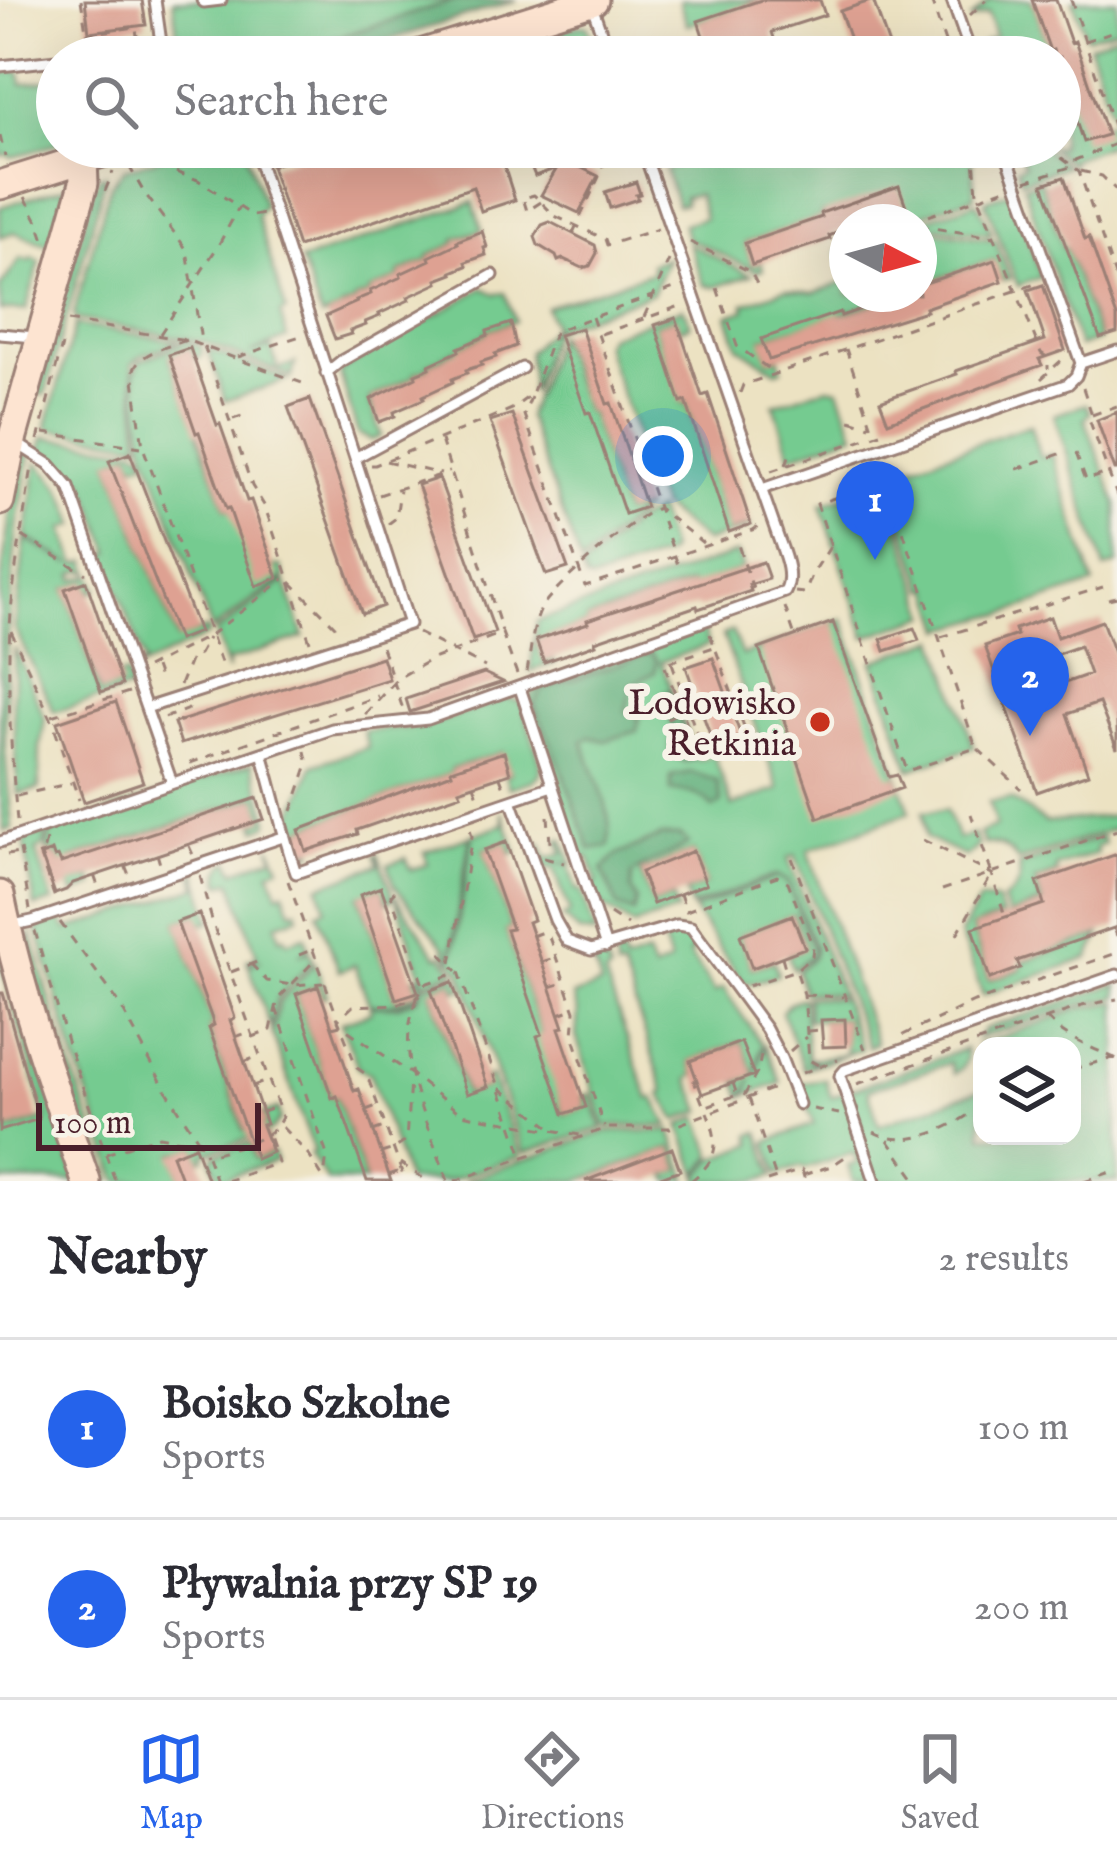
<!DOCTYPE html>
<meta charset="utf-8">
<style>
:root{--surface:#fff;--page:#f7f7f7;--text:#2b2b33;--muted:#7c7c81;--line:#e1e1e2;--accent:#2563eb}
body{margin:0;font-family:"IM FELL English",serif;background:var(--page);color:var(--text)}
.controls{position:absolute;right:36px;bottom:36px;display:grid;overflow:hidden;border-radius:24px;box-shadow:0 12px 48px #0002}
.controls button{width:108px;height:108px;display:grid;place-items:center;padding:0;border:0;border-bottom:3px solid var(--line);background:var(--surface);color:var(--text);font:60px sans-serif}
.compass{position:absolute;left:829px;top:204px;width:108px;height:108px;border-radius:50%;background:var(--surface);box-shadow:0 12px 48px #0002;rotate:96deg}
.scale{position:absolute;left:36px;bottom:30px;width:225px;box-sizing:border-box;padding-left:12px;border:6px solid #4a1f2b;border-top:0;font-size:33px;line-height:42px;white-space:nowrap;color:#4a1f2b;-webkit-text-stroke:9px #f7f3e8;paint-order:stroke}
.you{position:absolute;left:663px;top:456px;width:42px;height:42px;margin:-30px;border:9px solid #fff;border-radius:50%;background:#1a73e8;box-shadow:0 0 0 18px #1a73e833}
.badge{display:grid;place-items:center;width:78px;height:78px;border-radius:50%;background:var(--accent);color:#fff;font-size:39px;font-weight:700}
.pin{position:absolute;translate:-50% -99px;filter:drop-shadow(0 3px 6px #0008)}
.pin::after{content:'';position:absolute;top:63px;width:42px;height:36px;background:inherit;clip-path:polygon(0 0,100% 0,50% 100%)}
.list{margin:0;padding:0;list-style:none}
h2{display:flex;justify-content:space-between;align-items:center;height:156px;margin:0;padding:0 48px;font-size:51px}
h2 small{font-size:39px;font-weight:400;color:var(--muted)}
.list li{display:grid;grid-template-columns:78px 1fr auto;gap:36px;align-items:center;box-sizing:border-box;height:180px;padding:0 48px;border-top:3px solid var(--line)}
.list b{display:block;font-size:45px;white-space:nowrap}
.list p{margin:0;font-size:39px;white-space:nowrap;color:var(--muted)}
.list em{font-size:39px;font-style:normal;color:var(--muted)}
.icon{flex:none;width:66px;height:66px;fill:none;stroke:currentColor;stroke-width:2;stroke-linecap:round;stroke-linejoin:round}
.map{position:relative;flex:none;width:1117px;height:1181px;overflow:hidden}
.search{position:absolute;background:var(--surface);box-shadow:0 12px 48px #0002;left:36px;right:36px;top:36px;height:132px;display:flex;align-items:center;gap:30px;box-sizing:border-box;padding:0 42px;border-radius:66px;color:var(--muted);font-size:45px}
.sheet{height:516px;background:var(--surface)}
nav{display:flex;justify-content:space-around;align-items:center;box-sizing:border-box;height:168px;border-top:3px solid var(--line);background:var(--surface);font-size:33px;color:var(--muted)}
nav a{display:grid;justify-items:center;gap:6px}
nav .on{color:var(--accent)}
.map>svg:first-child{display:block}
.green{fill:#74cb90;stroke:#5f755e;stroke-width:3}
.forest{fill:#5faf7a;stroke:#546752;stroke-width:3}
.building{fill:#dea192;fill-rule:evenodd}
.lines{fill:none;stroke-linecap:round;stroke-linejoin:round}
.lane-casing{stroke:#9b8076;stroke-width:15}
.secondary-casing{stroke:#9b8076;stroke-width:33}
.path{stroke:#9b8076;stroke-width:3;stroke-dasharray:9 9;stroke-linecap:butt}
.lane{stroke:#fff;stroke-width:9}
.secondary{stroke:#fde4d1;stroke-width:27}
.poi-dot{fill:#c8321e;stroke:#f7f3e8;stroke-width:4.5}
.labels{text-anchor:middle;stroke-width:12;stroke-linejoin:round;paint-order:stroke}
.poi-label{font-size:36px;fill:#4a1f2b;stroke:#f7f3e8;text-anchor:end}
</style>
<div class="map">
<svg width="1117" height="1181" viewBox="0 0 1117 1181">
<rect width="100%" height="100%" fill="#f7f3e8"/>
<filter id="ink" filterUnits="userSpaceOnUse"><feTurbulence type="fractalNoise" baseFrequency=".00833" numOctaves="2"/><feDisplacementMap in="SourceGraphic" scale="24" xChannelSelector="R" yChannelSelector="G"/><feConvolveMatrix kernelMatrix="1 2 1 2 8 2 1 2 1" color-interpolation-filters="sRGB"/></filter>
<filter id="wash" filterUnits="userSpaceOnUse"><feTurbulence type="fractalNoise" baseFrequency=".004" numOctaves="4" result="noise"/><feDisplacementMap in="SourceGraphic" scale="48" xChannelSelector="R" yChannelSelector="G"/><feGaussianBlur stdDeviation="2.7" result="paint"/><feColorMatrix in="noise" values="0 0 0 0 0 0 0 0 0 0 0 0 0 0 0 0 0 1.4 0 .05"/><feComposite in="paint" operator="in"/></filter>
<g filter="url(#wash)">
<rect width="100%" height="100%" fill="#ece2c2"/>
<path class="green" d="M173,0H456L275,57H183L179,49Z
M679,0H761L687,25Z
M990,0H1032L1050,50H1053L1055,57H987L982,43L995,37L988,13L969,20Z
M1073,0H1117V28L1086,37Z
M580,25L587,26L598,52L584,57H479Z
M1117,33V130L1089,45Z
M20,71L22,84L57,79V144L13,157L6,154L0,155V73Z
M1060,71L1103,123L1110,122L1115,138L1111,144L1072,159L1071,164L1050,147H1060Z
M195,147H244L264,205L257,216L286,311L280,314L287,338L250,353L271,347L278,369L295,363L292,377L202,341L75,319L74,313L110,186L124,169Z
M736,147H971L975,196L902,222H899L896,212L821,213L822,217L745,243L752,265L761,262L763,269L757,271L687,238L683,224L705,218L698,194L684,197L685,203L677,205L665,170Z
M1018,147H1043L1066,166L1022,181L1017,168L1024,165Z
M106,175L45,395L36,393L94,190L100,176Z
M1040,181L1063,249H1067L1099,340L1079,347L1024,186Z
M68,186L54,244H45L14,232L0,237V207Z
M1008,192H1012L1041,277L1018,286L985,201Z
M473,202L482,230L455,239L456,243L428,256V260L399,273L400,277L369,291L370,294L355,299V302L341,308V310L321,317L301,261Z
M977,202L992,234L919,225L918,222Z
M919,229L995,240L1010,279L1002,281L994,260L919,285Z
M689,244L751,275L715,287L704,285Z
M847,248V294H905L762,338L769,360L779,357L782,369L776,371L738,346L728,315L745,310L744,304L785,289L813,293L846,282L838,251Z
M32,257L40,261L26,310H0V287L21,258L30,261Z
M667,258L652,293L553,329L532,391L530,390L531,378L528,352L553,326L546,307L653,272L651,264Z
M483,288L496,294L505,293L515,321L486,331V334L428,364L429,368L414,373V376L369,399L381,436L372,440L358,434L340,374L346,367Z
M683,308L690,325L680,329L676,318L655,325L682,403L686,401L729,531L752,526L706,542L661,507L604,344L608,336Z
M75,325L179,341L140,356L132,364L140,444L48,429L47,425Z
M557,335L586,412H590L624,514L646,507L581,564L527,416Z
M186,342L201,346L202,356L194,359L190,348L169,356L226,509L229,508L274,567L281,566L285,577L212,630L144,445L135,372L140,361Z
M208,349L288,380L225,401Z
M828,387L839,389L855,433L791,456L774,404Z
M1086,404L1090,413L1085,419L1117,504V565L1105,569L1054,415Z
M1030,425L1040,457L1052,454L1094,584L1002,615H994L944,629L931,588L926,589L886,475Z
M44,437L134,449L143,453L145,461L134,464L130,453L109,461L177,639L206,629L208,635L138,669L137,667L145,663L105,555L111,552L84,481L70,479L41,450Z
M21,450L30,455L17,529L7,637L5,747L12,829L4,831L0,795V593L12,496Z
M37,462C60,483 67,495 76,525L64,529L77,564L87,561L91,573L83,570L74,574L75,579L92,576L97,589L90,593L86,582L65,589L100,692L121,685L119,675L126,674L130,687L128,690L54,712L15,629L25,539L72,564L26,537Z
M885,483L929,615L866,637L821,505Z
M657,510L670,550L667,555L592,581L586,579L582,569L635,522Z
M737,553L743,569L692,587L690,584L587,619L588,623L537,640L543,661L553,659L555,663L530,671L537,621Z
M285,581L304,637L227,662L228,671L215,633Z
M843,619L910,812L808,850L876,1043L868,1047L795,855L788,858L842,995L804,992L797,971L813,957L815,948L788,881L777,875L691,907L686,892L706,884L693,851L640,872L653,904L673,897L677,911L633,926L595,901L590,886L597,882L589,857L582,858L529,699L538,687L703,629L708,645L661,662L698,760L714,755L732,806L779,789L723,635L732,631L742,655Z
M937,639L974,747L910,769L873,661Z
M15,648L45,719L40,747L39,789L18,794L13,702Z
M507,698L521,702L541,764L540,774L533,781L509,788L505,775L510,773L503,752L451,769L452,773L299,830L306,851L312,849L313,853L303,854L291,819L313,765L368,747L363,731L423,727Z
M252,763L269,820L268,825L257,829L255,823L264,819L256,797L70,859L77,882L91,877L94,886L74,894L58,856L54,857L52,851L46,853L51,831Z
M1011,799L1046,823L1117,816V828L1018,861C1010,849 999,842 984,844L980,833L996,826L989,802Z
M946,810L958,839L974,834L978,846L966,857L926,838L923,812Z
M502,811L516,852L510,854L505,842L484,850L511,928L506,931L542,1034L564,1114L586,1107L583,1096L590,1094L602,1128L524,1153L461,971L452,961L473,835L504,824Z
M47,832L44,846L36,851L53,902L35,907L24,840Z
M470,836L450,959L444,952L446,949L395,886L388,865L406,858L411,870L428,864L424,852Z
M1102,837L1104,844L1096,847L1097,853L1056,867L1057,873L1035,881L1042,903L1008,915L1003,900C1016,892 1022,881 1019,866Z
M563,839L572,864L553,862L569,865L577,890H581L596,935L579,932L563,917L570,913L554,868H544L536,842L542,845L547,858L563,853L559,840Z
M271,846L280,867L270,871L278,893L284,891L291,911L297,910L299,916L276,924L280,938L285,937L287,942L305,936L309,949L299,955L310,952L313,960L277,998L270,1027L249,966L262,960L248,964L247,960L257,956L232,881L221,884C219,874 220,866 230,861L235,871L274,857Z
M378,854L392,892V900L387,902L381,887L359,896L396,999L418,992L413,978L419,976L422,985L417,996C400,1003 387,1006 369,1004L355,965L339,971L318,912L326,908L319,886L379,865L376,855Z
M197,873L211,921L202,924L198,914L177,922L213,1025L209,1028L244,1131L266,1124L263,1114L278,1109L280,1120L272,1130L204,1154L205,1158L200,1160L195,1147L173,1154L182,1181H118L71,1046L37,928L60,919L67,930L198,887L194,874Z
M777,877L787,882L812,948L811,955L793,969L788,955L805,948L793,915L740,935L752,968L774,961L778,975L753,983L743,982L693,910Z
M395,895L437,956L441,955L455,971L424,982Z
M980,900L997,901L1002,916L972,928L989,980L1020,970L1024,961L1100,935L1089,958L983,995L960,934Z
M676,932L688,938L695,949L689,954L715,992L723,988L762,1044L755,1074L765,1046L781,1083L746,1095L752,1080L742,1097L737,1082L754,1074L741,1042L690,1061L695,1075L689,1079L702,1111L677,1120L661,1094L665,1092L623,969L617,970L615,958L621,952L625,963L647,955L653,970L670,963L662,936Z
M31,933L60,1035L111,1181H101L41,1005L26,951Z
M0,941L77,1181H0V1133L46,1119L0,960Z
M604,955L610,972L605,976L649,1099L654,1098L669,1126H605L576,1036L578,1013L573,996L601,985L593,960Z
M315,963L327,996L322,998L317,986L296,994L332,1097H337L366,1181H327L310,1154L314,1152L272,1033L280,1001Z
M457,975L462,989L456,990L452,982L430,991L466,1094L488,1087L486,1078L491,1076L520,1156L448,1181H407L370,1074L358,1067L341,1023L371,1012L370,1006H398L419,998L424,986Z
M1117,984V997L1079,1005L978,1038L983,1030L990,1027Z
M807,997L843,999L861,1049L819,1064L810,1059L846,1054L845,1019L808,1020Z
M803,998L808,1061L816,1065L804,1069L782,1012L789,1003Z
M1117,1002V1181H853L848,1166L857,1163L853,1153L804,1169L802,1166L778,1174L767,1142L814,1124L798,1083L825,1079L831,1097L965,1049C969,1061 964,1068 954,1074L950,1063L868,1090L879,1125L982,1089V1136H1072V1046H982V1062L978,1045L1079,1009Z
M699,1117L713,1156L698,1174L680,1125Z
M607,1131H671L688,1179L670,1181L667,1175L680,1170L672,1148L578,1181H464Z
M759,1132L774,1175L756,1181H700L699,1177L714,1159L753,1144L751,1135Z
M267,1137L268,1140L251,1147L255,1159L273,1153L276,1161L224,1178L218,1176L212,1161L215,1155Z"/>
<path class="forest" d="M456,0H517L335,57H275Z
M651,653L657,661L655,672L633,684L626,711L639,717L637,731L605,741L590,737L583,741C594,776 614,808 609,846L590,849L561,767L534,704L542,690Z
M669,690L693,760L685,762L670,754L672,724L665,709L663,693Z
M691,772L717,781L722,802L713,808C703,794 687,791 671,791V776Z
M662,836H680L689,843C672,857 648,859 632,875L631,890L637,900L634,913L618,907L602,870L617,855Z"/>
<g id="blocks">
<path class="building" d="M85,0H142L146,25L89,32Z
M761,0H820L825,15L772,32L780,57H744L739,43L709,54L698,21Z
M873,0L893,57H856L840,11Z
M1032,0H1056L1071,43L1075,41L1107,135L1084,142L1060,71V57H1055L1053,50L1050,51Z
M327,147H498L515,200L481,211L473,187L298,247L271,166Z
M523,147H588L592,157L572,163L598,176L579,213L541,195L557,168L535,176Z
M1064,177L1085,239L1089,237L1117,317V333L1100,338L1043,184Z
M636,182L640,194L636,195L638,199L610,208L605,192Z
M899,186L907,209L869,222H847V229L829,236L830,239L752,265L745,243L822,217L821,213Z
M550,222L595,245L597,253L590,266L583,268L563,259L558,261L556,256L538,245L535,237L542,225Z
M482,231L487,247L484,248L486,255L466,262L467,266L452,272L453,274L437,280L438,283L408,297L409,300L379,314L380,316L365,322L366,325L350,331L351,334L335,339L326,316L357,302L356,300L371,294L370,291L401,277L400,274L430,260L429,257L458,243L457,241Z
M995,260L1002,281L925,308L926,311L769,360L761,339L840,312L841,316L905,294H919V285Z
M1043,285L1065,350L1039,359L1042,365L888,422L880,401L957,374L956,371L1045,340L1028,290Z
M676,318L702,396L708,394L751,524L729,532L686,401L681,403L655,325Z
M511,323L516,346L495,354L496,357L481,362L482,365L466,370L467,373L452,379L453,382L423,396L424,399L394,412L395,416L379,422L371,399L416,377L415,374L430,368L429,365L459,351L458,348L488,335L487,331Z
M581,328L607,404L611,403L646,507L625,514L590,412L586,413L559,335Z
M190,348L217,425L220,424L247,501L251,500L278,578L256,586L229,508L226,509L199,432L196,433L169,355Z
M310,399L383,606L362,614L288,407Z
M1117,412V470H1115L1097,420Z
M512,414L568,568L546,575L490,421Z
M130,453L199,632L178,640L109,461Z
M439,478L495,632L473,640L418,485Z
M763,562L769,579L749,585L751,591L698,609L697,606L595,641L596,644L544,662L536,640L588,623L587,620Z
M86,581L122,685L101,692L65,589Z
M1050,617L1057,637L1102,621L1117,661V749L1099,703L1067,714L1088,774L1037,792L985,646L1017,635L1015,629ZM1080,646L1090,674L1059,685L1049,657Z
M833,622L889,777L897,775L902,788L818,818L759,649Z
M914,628L919,640L885,651L881,639Z
M382,657L389,679L181,744L174,723Z
M713,658L741,736L714,746L686,667Z
M484,673L503,682L410,712L406,699Z
M116,702L143,782L84,802L57,722Z
M504,752L510,773L459,790L461,794L357,830L358,834L306,851L299,830L452,773L451,770Z
M257,798L264,819L73,883L66,890L55,894L41,855L52,851L54,857L58,856L61,863Z
M506,842L533,920L528,922L564,1027L559,1028L586,1107L564,1114L537,1036L542,1034L506,930L512,929L484,850Z
M693,851L706,884L653,904L641,872Z
M1117,854V927L1017,961L1020,968L990,979L973,928L1044,904L1037,882Z
M381,887L418,992L396,999L360,895Z
M199,914L235,1018L230,1020L266,1124L262,1125L272,1152L256,1159L209,1028L214,1025L177,922Z
M792,915L805,948L752,968L740,935Z
M452,982L488,1087L467,1094L431,990Z
M318,986L354,1091L359,1089L391,1181H367L337,1096L332,1098L296,994Z
M0,993H3L39,1119L0,1131Z
M845,1019L846,1046L823,1047L821,1020Z
M741,1042L754,1075L702,1094L690,1061Z
M195,1146L208,1181H182L172,1155Z
M672,1148L680,1170L650,1181H585Z"/>
</g>
</g>
<g filter="url(#ink)">
<use href="#blocks" fill-opacity="0" stroke="#9b8076" stroke-width="3"/>
<g class="lines">
<g class="lane-casing">
<path id="lane" d="M155,0L163,57
M202,0L204,2L221,0
M952,0L972,57
M592,6L610,57
M80,57L151,50L163,56
M0,66L57,60
M1004,147L1081,363
M0,334L35,337
M326,373L341,361L493,275
M16,443L49,464L69,487L146,708L409,624L254,147
M355,458L522,368
M762,489L1068,384L1076,376L1081,363L1117,351
M520,688L606,947
M146,708L172,783
M262,753C274,793 282,833 296,873L552,786
M511,800L555,920L567,941L591,950L677,925L691,927L766,1029L781,1058L799,1104
M0,842L332,729L428,719L785,592C795,574 782,550 776,531L642,147
M9,926L32,921L283,837
M875,1181L840,1076L845,1070L1117,975"/>
</g>
<g class="secondary-casing">
<path id="secondary" d="M411,57L594,0
M0,185L121,147
M0,501L13,436L84,183L83,159
M0,895C20,994 53,1087 86,1181"/>
</g>
<path class="path" d="M81,0L88,43
M931,0L950,57
M1071,0L1117,137
M970,15L986,0
M86,34L136,27L137,37L146,36
M1085,41L1117,30
M349,57L392,43
M0,136L5,157
M973,147L977,193L1041,353L1048,358V369
M1047,147L1079,171L1117,282
M142,160L198,180L253,216L264,214
M129,166L143,191L187,250L201,341
M1081,171L1102,176L1117,191
M1026,181L1073,166L1076,160L1117,143
M105,191L113,172
M25,197L37,219L45,243
M541,202L527,211L523,198L534,195L555,216L605,239L607,245L658,229
M911,222L1006,188
M919,226L994,237
M573,233L602,170L605,156
M690,242L751,272L757,284
M717,288L737,346L773,372
M592,317L678,565
M644,317L669,260
M68,321L186,340L302,383
M160,334L218,246L239,207
M601,334L683,305
M186,340C168,347 139,352 133,372L143,447L223,668
M204,346L252,486L265,507L311,645
M846,349L875,436
M238,357L303,335
M1041,379L1065,357
M1083,388L1092,415L1089,419L1117,496
M740,393L743,385L1038,283
M531,397L524,415L585,586L735,536
M1092,415L1117,406
M233,419L248,414
M850,420L870,426
M44,433L141,447
M38,440L62,345
M441,440L502,631
M1076,453L1086,480L1107,473
M386,461L441,474
M371,465H375L512,409L532,394L555,331L677,287
M786,465L790,453
M1017,469L1060,454
M771,471L881,433
M886,480L976,748L907,771L817,504Z
M379,495L449,472
M388,524L396,518L400,490
M22,536L86,574
M291,582L335,626L337,632
M753,589L735,536L755,529L759,524
M795,592L805,593L813,573L830,547
M1108,599L1117,597
M785,607L795,636
M11,631L52,721L79,800
M418,633L485,667
M710,634L749,740L699,756L664,664L714,647
M941,637L1103,587
M382,647L404,712
M672,663L698,737
M155,667L159,678L156,679
M146,668L209,636L284,579
M527,672C531,650 532,626 542,607C553,587 638,514 658,508L703,543
M180,685L191,658L199,654L208,638
M365,714L398,678L430,660L502,633L517,674
M52,716L129,692
M164,718L194,707
M686,731L672,737L665,719L697,704
M978,749L1021,789
M190,763L378,696
M500,777L505,790
M474,785L479,798
M17,796L71,783
M292,811L308,764L305,751
M548,816L550,843
M17,821C12,765 8,709 9,653C10,590 22,528 32,467
M46,840L44,848L38,851L56,901
M923,840L992,874L1005,917
M189,846L193,855
M20,849L30,910
M157,854L160,864
M7,855L19,853
M544,858L564,863
M792,858L865,1049
M125,865L129,875
M94,875L98,886
M200,876L213,924L282,1117C272,1142 231,1147 207,1156L216,1181
M288,881L338,1019
M942,890L1117,830
M395,891L391,895L423,985L418,997L398,1004L353,1006L338,1020L357,1068L367,1075L405,1181
M680,894L686,911L777,876L788,882L813,947L812,956L797,969
M610,914L627,925
M60,922L119,1003L163,1085L200,1143
M1114,928L1117,936
M35,931L67,1041L115,1181
M957,934L992,874L971,814
M532,936L545,931
M549,937L575,1011L573,1035L604,1127
M441,953L457,971
M299,955L311,950
M782,957L786,971
M542,962L554,958
M451,963L472,836L470,829
M251,964L267,981L292,985L323,983
M231,972L262,960
M425,984L459,972L523,1156
M748,986L796,970L804,994L809,1060L818,1065
M550,987L563,983
M805,995L843,997
M417,999C392,1057 428,1125 448,1181
M276,1008L327,1155L324,1178
M559,1014L573,1009
M1047,1018C1062,1038 1095,1049 1117,1059
M332,1027L340,1025L411,1074L461,1114L580,1135
M808,1031L822,1030
M903,1035L974,1002L1117,953
M235,1037L250,1032
M253,1037L271,1030L278,999L315,960
M790,1051L806,1037
M244,1062L259,1056
M1072,1069L1117,1057
M802,1073L838,1060
M697,1080L694,1081L704,1107L737,1095
M733,1083L736,1092
M857,1084L1082,1006L1117,999
M253,1086L267,1081
M500,1088L549,1126
M744,1096L758,1071L762,1050
M749,1098L777,1181
M813,1109L839,1114
M366,1110L377,1106
M262,1112L276,1107
M282,1127L308,1154L325,1181
M373,1131L384,1127
M874,1132C908,1151 954,1127 982,1105
M888,1140L917,1181
M381,1153L394,1149L406,1141L410,1081
M106,1154L159,1136L202,1144L206,1154
M400,1163L427,1181
M389,1175L400,1171
M803,1175L831,1166L851,1153
M665,1176L667,1181
M226,1181L278,1163L269,1136
M455,1181L607,1128H670L779,1086
M691,1181C719,1158 720,1144 707,1112
M767,1181L802,1170L805,1181
M1084,1181L1117,1170"/>
<use href="#lane" class="lane"/>
<use href="#secondary" class="secondary"/>
</g>
</g>
<circle class="poi-dot" cx="820" cy="722" r="12"/>
<g class="labels">
<g class="poi-label">
<text x="796" y="714">Lodowisko<tspan x="796" dy="41">Retkinia</tspan></text>
</g>
</g>
</svg>
<div class="controls">
<button><svg class="icon" aria-label="layers" viewBox="0 0 24 24"><path d="M12 4l9 5-9 5-9-5zM3 14l9 5 9-5"/></svg></button>
</div>
<svg class="compass" viewBox="-18 -18 36 36"><path d="M0-13l5 13h-10z" fill="#e53935"/><path d="M0 13l5-13h-10z" fill="#7c7c81"/></svg>
<div class="scale">100 m</div>
<div class="you"></div>
<div class="pin badge" style="left:875px;top:560px">1</div>
<div class="pin badge" style="left:1030px;top:736px">2</div>
<div class="search"><svg class="icon" aria-label="search" viewBox="0 0 24 24"><circle cx="10" cy="10" r="6"/><path d="M15 15l6 6"/></svg>Search here</div>
</div>
<section class="sheet">
<h2>Nearby<small>2 results</small></h2>
<ul class="list">
<li><span class="badge">1</span><div><b>Boisko Szkolne</b><p>Sports</p></div><em>100 m</em></li>
<li><span class="badge">2</span><div><b>Pływalnia przy SP 19</b><p>Sports</p></div><em>200 m</em></li>
</ul>
</section>
<nav>
<a class="on"><svg class="icon" aria-label="map" viewBox="0 0 24 24"><path d="M3 6l6-2 6 2 6-2v14l-6 2-6-2-6 2zM9 4v14M15 6v14"/></svg>Map</a>
<a><svg class="icon" aria-label="directions" viewBox="0 0 24 24"><path d="M12 3l9 9-9 9-9-9zM9 14v-3h6M13 9l2 2-2 2"/></svg>Directions</a>
<a><svg class="icon" aria-label="saved" viewBox="0 0 24 24"><path d="M7 4h10v16l-5-4-5 4z"/></svg>Saved</a>
</nav>
